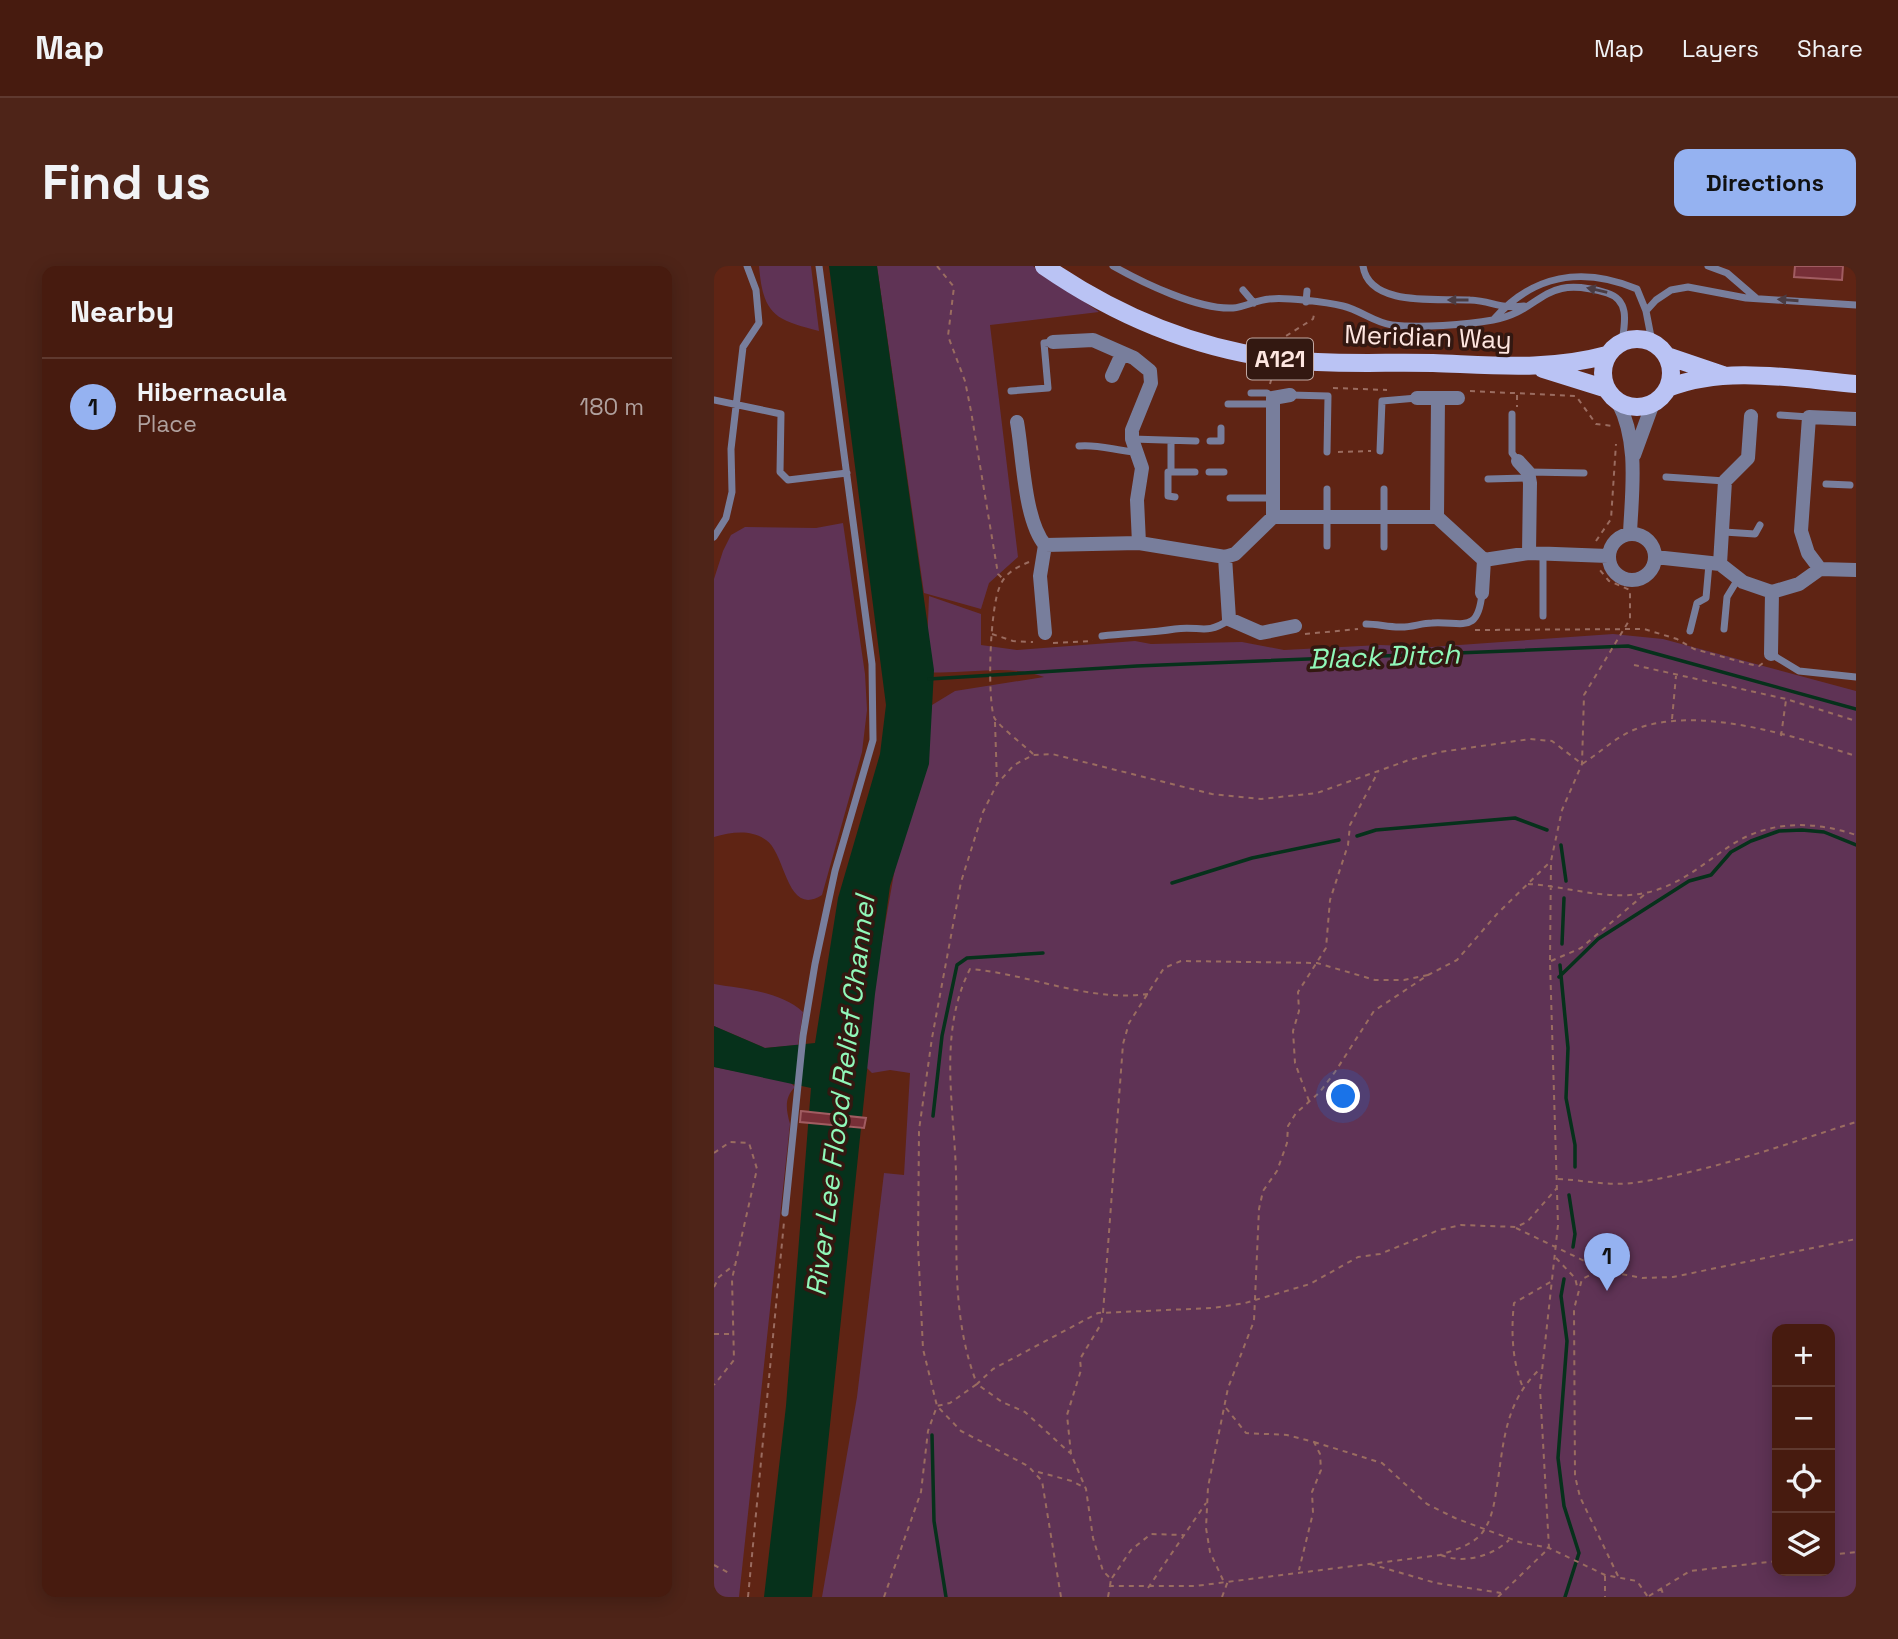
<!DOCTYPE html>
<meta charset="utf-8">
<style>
:root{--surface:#471b0f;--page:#4e2418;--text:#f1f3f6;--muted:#b0a19e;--line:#5f392f;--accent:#95b2f1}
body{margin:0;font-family:"Space Grotesk",sans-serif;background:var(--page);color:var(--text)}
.controls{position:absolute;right:21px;bottom:21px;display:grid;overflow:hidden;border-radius:14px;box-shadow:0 4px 18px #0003}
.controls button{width:63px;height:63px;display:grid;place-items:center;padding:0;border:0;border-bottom:2px solid var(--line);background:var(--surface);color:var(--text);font:35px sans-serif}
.you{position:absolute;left:630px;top:831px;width:24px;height:24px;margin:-18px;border:5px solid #fff;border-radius:50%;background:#1a73e8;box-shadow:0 0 0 10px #1a73e833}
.badge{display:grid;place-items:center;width:46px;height:46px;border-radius:50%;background:var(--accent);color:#111;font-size:23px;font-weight:700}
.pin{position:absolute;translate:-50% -58px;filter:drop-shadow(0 2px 4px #0008)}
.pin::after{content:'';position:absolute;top:37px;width:24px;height:21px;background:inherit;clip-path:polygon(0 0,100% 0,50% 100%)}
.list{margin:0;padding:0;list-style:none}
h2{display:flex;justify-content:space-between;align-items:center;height:91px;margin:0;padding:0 28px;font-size:30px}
h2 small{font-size:23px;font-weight:400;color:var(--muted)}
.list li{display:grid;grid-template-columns:46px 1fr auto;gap:21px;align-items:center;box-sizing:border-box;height:98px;padding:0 28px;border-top:2px solid var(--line)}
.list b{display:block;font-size:26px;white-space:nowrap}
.list p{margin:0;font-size:23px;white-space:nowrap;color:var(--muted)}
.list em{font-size:23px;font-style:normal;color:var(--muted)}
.icon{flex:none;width:38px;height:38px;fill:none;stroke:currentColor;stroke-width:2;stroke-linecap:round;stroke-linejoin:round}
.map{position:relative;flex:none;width:1142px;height:1331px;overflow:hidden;border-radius:14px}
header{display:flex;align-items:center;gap:42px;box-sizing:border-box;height:98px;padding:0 35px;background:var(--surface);border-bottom:2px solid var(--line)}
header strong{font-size:33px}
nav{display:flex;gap:38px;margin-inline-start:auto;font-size:24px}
.intro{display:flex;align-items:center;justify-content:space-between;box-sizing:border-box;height:168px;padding:0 42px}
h1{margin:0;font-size:49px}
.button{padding:18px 32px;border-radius:14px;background:var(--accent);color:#111;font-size:24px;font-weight:700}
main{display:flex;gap:42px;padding:0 42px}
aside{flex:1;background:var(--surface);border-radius:14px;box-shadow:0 4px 18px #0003}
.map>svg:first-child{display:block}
.green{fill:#5f3355;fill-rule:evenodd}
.water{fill:#06311b}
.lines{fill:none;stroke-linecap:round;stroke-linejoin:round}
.stream{stroke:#06311b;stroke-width:3.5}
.building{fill:#772f37;stroke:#a15c61;stroke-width:2}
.path{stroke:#9a6c60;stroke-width:2;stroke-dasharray:5 5;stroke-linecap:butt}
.service{stroke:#787e9c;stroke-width:7}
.minor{stroke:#787e9c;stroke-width:14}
.primary{stroke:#bac3f4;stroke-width:18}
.oneway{fill:#4b3c42}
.labels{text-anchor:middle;stroke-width:7;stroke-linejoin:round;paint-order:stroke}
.shield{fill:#331811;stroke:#c1a8a2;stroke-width:2}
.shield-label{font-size:24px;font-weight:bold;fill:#fee6e0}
.street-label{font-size:26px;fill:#fee6e0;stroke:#331811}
.water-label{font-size:28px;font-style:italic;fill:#90f8b9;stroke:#331811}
</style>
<header>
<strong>Map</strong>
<nav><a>Map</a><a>Layers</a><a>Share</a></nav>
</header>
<div class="intro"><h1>Find us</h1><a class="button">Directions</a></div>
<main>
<aside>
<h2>Nearby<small></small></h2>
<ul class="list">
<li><span class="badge">1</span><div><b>Hibernacula</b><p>Place</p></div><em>180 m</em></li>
</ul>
</aside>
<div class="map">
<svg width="1142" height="1331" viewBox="0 0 1142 1331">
<rect width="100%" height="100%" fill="#5f2414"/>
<path class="green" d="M45,0H97L105,65C60,54 49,48 45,0Z
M163,0H319L385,46L276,59L304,291L275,317L267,343L210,327Z
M129,257L151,408L153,444L148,486L108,629C72,652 72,587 52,574C37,563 17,566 0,571V313L9,285L17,269L31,261L102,262Z
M215,330L267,348V379L303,384L421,375L437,378L528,376L570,384L666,379L717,381L899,368L949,373L1142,425V1331H108L143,1131L170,907L190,909L196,807L176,804L158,807L147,796L185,579L212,496L218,439L241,425L330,411C293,397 252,409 212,406ZM1063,1063H1116V1305H1063Z
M0,718C29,723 66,725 89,746L84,779L51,782L0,760Z
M0,801L76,816L81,821C70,832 72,843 76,858L25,1331H0Z"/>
<path class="water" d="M115,0H163L220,404L215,498L176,620L161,728L98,1331H50L72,1140L97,822L0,801V760L51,782L101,777L124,632L166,488L172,439Z"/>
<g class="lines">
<path class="stream" d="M215,413L423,400L914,380L1142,443
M643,570L662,564L801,552L833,564
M847,579L852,615
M458,617L538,592L625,574
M848,678L850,632
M846,699L854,782L852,832L861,879V901
M845,711L884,673L975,615L997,609L1017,586L1037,575L1065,565L1088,564L1110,566L1142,579
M219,850L228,770L243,699L253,692L329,687
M855,929L861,968L859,981
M850,1013L847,1030L853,1075L844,1192L850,1240L865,1287L851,1331
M218,1169L220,1255L232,1331"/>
</g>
<path class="building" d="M1081,0H1129L1128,14L1080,11Z
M87,845L152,852L150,862L86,856Z"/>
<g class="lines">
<path class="path" d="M223,0L240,21L234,70L251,115L257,145L284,308L289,313
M568,79L572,70L599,53L601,45
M556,118L559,107
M619,122L673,124
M756,125L862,130L882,158L899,160
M803,129V141
M624,186L657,185
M882,275L897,253L902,178
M315,296C303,301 291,307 286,320C276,341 273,429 280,451C282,458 311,480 319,488
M761,364L930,363L963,373L980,383L1035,398L1045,400L1049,397
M278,368L299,375L319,376
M591,368L644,363
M339,377L379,375
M920,399L1072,433L1142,455
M958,453L962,410
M281,456L283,517
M1067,470L1072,434
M814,618C852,620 892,635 931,627C966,620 991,596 1019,578C1057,554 1101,555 1142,569
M837,695L867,682L931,628
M434,728C373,736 316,708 256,703C224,766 240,839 242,907C244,978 236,1049 263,1118L279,1103L384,1047L499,1042L531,1037L596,1018L644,991L666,988L725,964L747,959L802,961L813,956L843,922
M595,835L581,797L579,765L585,745L584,726L612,682L616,634L634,579L636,559L664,506
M0,887L16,876L35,877L43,903L18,1013L20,1094L0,1119
M844,913C869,914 893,920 919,917C995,906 1069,879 1142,856
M802,962L885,1002
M842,992L861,1012L863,1020
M0,1021L5,1011L20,999
M0,1068H20
M808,1119C798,1094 797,1064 800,1037L838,1015
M512,1142L532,1167L573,1169L600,1176L606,1188L607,1204L598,1226L599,1247L585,1304
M600,1176L668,1197L713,1238L741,1252L805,1276L835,1282L891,1309L923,1315L934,1331
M324,1206L358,1215L371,1222
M727,1289C749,1298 777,1291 795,1274
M1116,1289L1142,1286
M656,1298L722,1317L787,1327
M0,1299L15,1307
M891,1310V1331
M904,1310L866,1231L861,1210L860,1043L868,1013L887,1004L928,1012L959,1011L1142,973
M398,1312L417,1284L437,1268L469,1269
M509,1314L496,1286L492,1262L494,1221L514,1122L540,1055L545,943L549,925L563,905L573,877L574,860L582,847L605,827L621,806L660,745L714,709L743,694L783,648L837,595
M396,1320L397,1313L389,1305L379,1272L372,1223L357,1188L353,1149L367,1104L366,1093L387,1058L389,1047L409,778L415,757L450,702L467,695L603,697L661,714H690L714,709
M434,1322L492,1237
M947,1322L950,1331
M935,1330L976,1305L1063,1295
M34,1331L70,956
M170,1331L207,1226L214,1165L223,1140L236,1137L263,1118L288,1136L311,1146L356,1187
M347,1331L328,1215L314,1200L247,1165L223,1140L209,1083L204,979L205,864L218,772L247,616L269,546L283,518L300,499L319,489L338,488L498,528L547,533L603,527L695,494L726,486L816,473L838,475L868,498C886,487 901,471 922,463C985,439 1079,470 1142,490
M394,1331L396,1320H481L726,1289C740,1284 759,1279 768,1267C777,1255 780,1240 782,1226C790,1179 789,1138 826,1103
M508,1331L514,1315
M784,1331L835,1282L826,1123L844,959L836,696L837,595L848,544L868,498L870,429L916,353V324L895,315L885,303"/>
<path class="service" d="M399,0C429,17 485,44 519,42C531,41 543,34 555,33C572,31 612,36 629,40C646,44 661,57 678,59C706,62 752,59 779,54C830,45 826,7 893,27C916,34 911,57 908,76
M649,0C655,42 727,32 756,34C779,35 784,43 810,40
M994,0L1013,7L1042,32
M529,24L540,37
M592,36L593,25
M932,45L942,34L957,24L974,21L1032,32L1142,39
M780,53C819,9 868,0 923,23L932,45L938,76
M297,125L334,122L330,77L339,76
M537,127H553L559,132
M576,129L614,130L613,186
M0,134L67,148L66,206L74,214L133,207
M514,138H559
M798,148V187L804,195
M1066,149L1095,151
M418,173L482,175
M457,175V206H481
M496,175H507V162
M365,180C385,178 402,185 422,186
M666,185L668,135L703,132
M457,206H454V230L461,231
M495,206H510
M815,206L870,207
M952,211L1011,215
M774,213L814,212
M1112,218L1136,219
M613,223V280
M670,223V281
M516,232H559
M1010,266L1041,268L1046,259
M0,271L12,252L18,226L17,183L29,81L45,57L42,24L33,0
M829,350V288
M652,358C663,358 674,361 685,361C696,362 707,357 718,357C748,355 764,369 768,327
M1010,363L1013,331L1024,313
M976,365L983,337L992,332L995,298
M388,370C413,367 437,367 461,363C486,359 491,370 515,354
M1057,388L1085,405L1142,411
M71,947L89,770L101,698L121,605L159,474L158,398L105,0"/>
<path class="minor" d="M339,76L379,74L420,92L436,105L437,117L418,164V173L428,202L423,234L425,277
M398,110L408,88
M703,132H744
M904,136C925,176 918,224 916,267
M303,156C309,189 310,254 331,279L425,277L511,291L521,288L559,251H723L770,294L815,287L894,290
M920,189L939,137
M804,195L814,206L816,217L815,287
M559,251V132L576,129
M723,251L724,132
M895 291a23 23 0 1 1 46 0a23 23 0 1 1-46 0Z
M511,291L515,353L547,367L581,360
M941,291L1006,298L1029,316L1058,326L1085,318L1106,303L1142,304
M1006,298L1011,215L1034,192L1037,150
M1106,303L1094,287L1087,265L1095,151L1142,153
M768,327L770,294
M331,367L326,310L331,279
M1057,388L1058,326"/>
<path class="primary" d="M330,0C401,49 478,82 565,93C615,99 668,96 719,97C778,99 835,105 893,89
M889 107a34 34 0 1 1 68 0a34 34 0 1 1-68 0Z
M953,90L1009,109
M829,103L893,123
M954,122C1011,99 1082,113 1142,118"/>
</g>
<defs><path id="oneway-solid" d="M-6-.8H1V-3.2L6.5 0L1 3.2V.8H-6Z" transform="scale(1.75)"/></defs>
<g class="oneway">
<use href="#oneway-solid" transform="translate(883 24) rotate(-167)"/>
<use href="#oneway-solid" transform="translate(744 34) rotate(180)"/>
<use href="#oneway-solid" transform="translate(1074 34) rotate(-176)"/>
</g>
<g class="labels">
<rect class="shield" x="533" y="72.5" width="66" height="41" rx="5"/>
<g class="shield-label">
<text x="566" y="101">A121</text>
</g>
<g class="street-label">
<text transform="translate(714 71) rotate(2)" y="9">Meridian Way</text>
</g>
<g class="water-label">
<text transform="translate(670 390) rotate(-2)" y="10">Black Ditch</text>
<text transform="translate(126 830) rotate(-83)" y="10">River Lee Flood Relief Channel</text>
</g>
</g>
</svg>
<div class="controls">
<button>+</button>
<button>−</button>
<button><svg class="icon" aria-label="locate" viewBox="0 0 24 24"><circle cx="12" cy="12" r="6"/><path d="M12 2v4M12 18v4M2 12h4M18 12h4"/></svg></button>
<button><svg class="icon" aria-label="layers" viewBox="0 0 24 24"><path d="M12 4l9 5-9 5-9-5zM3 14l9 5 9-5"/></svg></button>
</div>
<div class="you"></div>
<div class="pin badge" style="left:893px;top:1025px">1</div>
</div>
</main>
